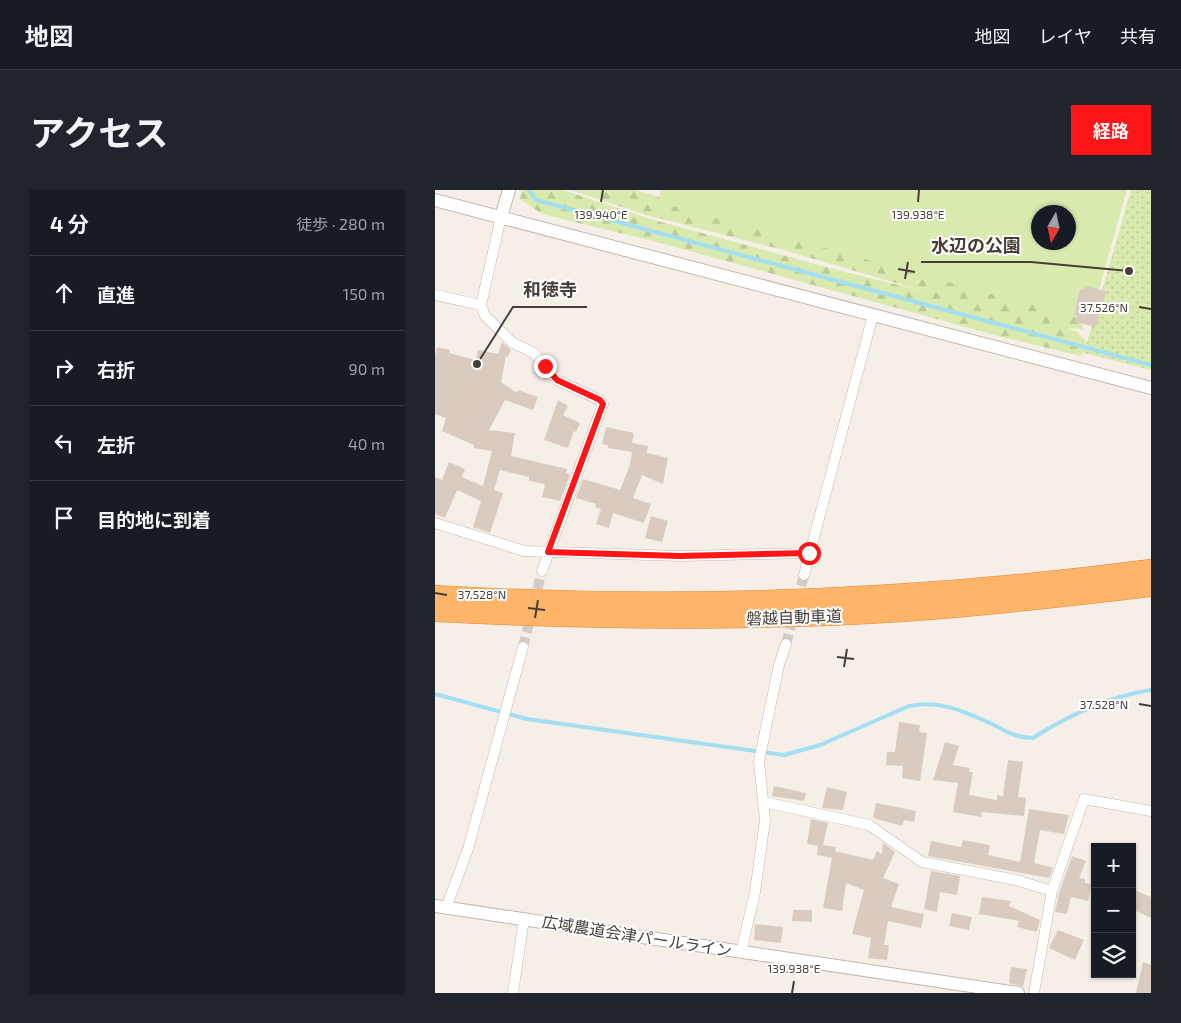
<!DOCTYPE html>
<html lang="ja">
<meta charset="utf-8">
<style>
:root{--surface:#171b24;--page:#20242c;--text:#f1f3f6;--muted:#9ea1a6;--line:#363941;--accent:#ff1517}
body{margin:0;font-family:"Exo 2","Noto Sans JP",sans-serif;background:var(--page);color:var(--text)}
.controls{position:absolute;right:15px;bottom:15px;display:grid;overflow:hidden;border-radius:0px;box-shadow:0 1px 4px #0004}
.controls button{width:45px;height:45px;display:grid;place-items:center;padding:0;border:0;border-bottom:1px solid var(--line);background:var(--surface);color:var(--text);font:25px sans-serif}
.compass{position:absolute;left:596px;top:15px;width:45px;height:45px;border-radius:50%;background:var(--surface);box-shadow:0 1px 4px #0004;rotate:189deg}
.stop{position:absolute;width:15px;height:15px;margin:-11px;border:4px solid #ff1517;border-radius:50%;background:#fff}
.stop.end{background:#ff1517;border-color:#fff;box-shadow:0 1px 5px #0008}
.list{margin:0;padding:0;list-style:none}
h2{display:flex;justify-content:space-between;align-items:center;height:65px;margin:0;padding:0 20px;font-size:21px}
h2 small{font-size:16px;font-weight:400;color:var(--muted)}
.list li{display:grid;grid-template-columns:32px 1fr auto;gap:15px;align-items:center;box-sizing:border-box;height:75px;padding:0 20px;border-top:1px solid var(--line)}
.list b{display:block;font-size:19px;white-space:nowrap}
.list em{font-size:16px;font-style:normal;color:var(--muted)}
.icon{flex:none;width:28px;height:28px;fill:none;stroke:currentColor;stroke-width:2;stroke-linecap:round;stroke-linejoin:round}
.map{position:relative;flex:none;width:716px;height:803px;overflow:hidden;border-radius:0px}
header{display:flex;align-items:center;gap:30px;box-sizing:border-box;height:70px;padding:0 25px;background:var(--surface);border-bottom:1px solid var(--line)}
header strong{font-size:24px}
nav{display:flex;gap:28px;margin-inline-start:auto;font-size:18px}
.intro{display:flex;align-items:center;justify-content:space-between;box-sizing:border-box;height:120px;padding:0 30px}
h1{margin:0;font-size:35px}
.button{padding:12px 22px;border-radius:0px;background:var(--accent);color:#fff;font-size:18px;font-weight:700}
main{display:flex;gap:30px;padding:0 30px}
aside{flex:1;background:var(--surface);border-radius:0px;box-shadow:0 1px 4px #0004}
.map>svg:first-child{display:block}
.forest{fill:url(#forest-firs)}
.park{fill:url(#park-dots)}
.pitch{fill:#d9eaaf;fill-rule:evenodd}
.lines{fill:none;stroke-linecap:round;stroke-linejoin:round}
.stream{stroke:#a2dff3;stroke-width:4}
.building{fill:#dacbc0}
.minor-tunnel{stroke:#d2ccc4;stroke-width:10;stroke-dasharray:10 5;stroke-linecap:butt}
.minor-casing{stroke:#c4b8ad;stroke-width:11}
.tertiary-casing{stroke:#c4b8ad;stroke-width:14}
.motorway-casing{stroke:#e48633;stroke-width:20}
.minor{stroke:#fff;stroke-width:10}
.tertiary{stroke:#fff;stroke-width:12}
.motorway{stroke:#ffb569;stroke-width:19}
.route{stroke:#ff1517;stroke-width:6}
.ticks{fill:none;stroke:#483e36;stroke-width:2}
.labels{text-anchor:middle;stroke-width:4;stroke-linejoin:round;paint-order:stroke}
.street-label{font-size:16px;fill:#483e36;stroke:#fff}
.ticks-label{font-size:12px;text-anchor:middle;fill:#483e36;stroke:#fff;stroke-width:4;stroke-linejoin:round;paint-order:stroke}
.leader{fill:none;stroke:#483e36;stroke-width:2}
.callout-dot{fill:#483e36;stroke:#fff;stroke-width:2}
.callout-label{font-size:18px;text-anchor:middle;font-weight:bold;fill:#483e36;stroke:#fff;stroke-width:4;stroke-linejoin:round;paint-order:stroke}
</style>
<header>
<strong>地図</strong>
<nav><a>地図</a><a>レイヤ</a><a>共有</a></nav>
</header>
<div class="intro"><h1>アクセス</h1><a class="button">経路</a></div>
<main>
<aside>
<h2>4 分<small>徒歩 · 280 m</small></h2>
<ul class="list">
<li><svg class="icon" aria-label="ahead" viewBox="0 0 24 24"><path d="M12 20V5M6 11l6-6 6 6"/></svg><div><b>直進</b></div><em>150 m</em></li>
<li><svg class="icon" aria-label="right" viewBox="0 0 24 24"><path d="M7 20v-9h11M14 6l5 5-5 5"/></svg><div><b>右折</b></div><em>90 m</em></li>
<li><svg class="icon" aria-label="left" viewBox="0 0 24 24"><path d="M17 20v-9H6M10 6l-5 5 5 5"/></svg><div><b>左折</b></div><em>40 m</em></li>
<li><svg class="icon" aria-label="arrive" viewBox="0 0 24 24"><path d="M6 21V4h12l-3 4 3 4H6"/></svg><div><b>目的地に到着</b></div></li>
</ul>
</aside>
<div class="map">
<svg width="716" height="803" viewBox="0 0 716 803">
<defs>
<pattern id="forest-firs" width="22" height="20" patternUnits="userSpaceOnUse" patternTransform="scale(1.25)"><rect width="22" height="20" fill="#d9eaaf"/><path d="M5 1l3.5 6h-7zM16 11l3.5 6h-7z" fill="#bcca97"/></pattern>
<pattern id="park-dots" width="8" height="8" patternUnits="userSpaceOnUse" patternTransform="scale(1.25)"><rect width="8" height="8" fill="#d9eaaf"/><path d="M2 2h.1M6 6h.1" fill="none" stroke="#bcca97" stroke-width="1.8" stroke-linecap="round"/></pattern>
</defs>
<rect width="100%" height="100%" fill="#f5efe8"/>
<path class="forest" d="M86,0H128L219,30L406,81L488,101L345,59L211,25L136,0H200L240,11L622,116L645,130L648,139L633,138L641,141L654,155L646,166L567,147L222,52L107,24L85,9Z"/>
<path class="park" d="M696,0H716V180L649,163Z"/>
<path class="pitch" d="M226,0H692L655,131L223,12ZM604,22H634V52H604Z"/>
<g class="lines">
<path class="stream" d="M94,0L101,10L716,175
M0,504L92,529L349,565L385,555L474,516C506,510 528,521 557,534C571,541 581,548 598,548C634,525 673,507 716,500"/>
</g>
<path class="building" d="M650,96L671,101L661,137L640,132L642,125H639L645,99L649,100Z
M67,152L76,160L73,167L71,166L66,192L82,203L83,200L103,207L98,220L70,210L54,240L80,243L76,266L132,279L131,283L135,285L125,311L107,307L110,294L94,291V287L65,280L59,300L68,303L55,343L38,337L46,311L22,300L10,328L0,324V287L7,290L14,272L30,279L27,287L48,296L57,261L39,258V255L7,241L11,228L0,224V166L2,157L15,160L14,163L41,170L43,160L63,164Z
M123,210L133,216L128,225L145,233L141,242L139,241L133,258L109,250Z
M171,237L199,243L197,253L213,256L212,263L233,268L228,294L207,285L198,308L216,314L209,333L178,323L174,338L161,334L166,319L160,317L161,314L141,308L148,289L185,300L195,275L197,262L173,258V255L167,254Z
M216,326L233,331L227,352L210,348Z
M464,532L485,535L484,542L492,543L485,591L467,588L468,576L451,575L452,562H460Z
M510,552L524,556L518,575L535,578L534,582H538L534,605L562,610V605L568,606L573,570L588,572L583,607L591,608L589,626L547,622L546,627L518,622L523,593L498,590Z
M339,596L371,603L369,611L337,606Z
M392,597L412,602L408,620L387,618Z
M441,613L481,621L479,632L469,630L467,636L438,628Z
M594,619L634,625L629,644L605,640L599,673L618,678L614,688L493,666L496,651L526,657L528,650L555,655L553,665L585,672Z
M376,629L393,633L388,655L401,657L400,661L438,670L442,661L447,664L448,653L460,662L448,688L464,694L456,717L489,724L486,738L453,731L449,755H454L452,770L433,768L436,748L417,744L429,700L411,693L407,721L388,718L397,668L382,665L383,656L372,654Z
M637,666L651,671L644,688L650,689V693L656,694L653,711L636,707L632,724L620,722L624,703Z
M496,681L525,686L522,705L505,702L502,722L489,719Z
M697,699L716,707V728L697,719Z
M547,707L576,711L574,716L605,730L602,742L582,737L584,731L544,724Z
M358,720H377V732L357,731Z
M517,723L537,727L534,740L514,736Z
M320,734L348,737L346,753L319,750Z
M623,740L649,750L640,770L614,758Z
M708,772L716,775V803H701Z
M576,777L592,779L588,797L574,793Z"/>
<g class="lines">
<path class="minor-tunnel" d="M351,454L369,385
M88,457L107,381"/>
<g class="minor-casing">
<path id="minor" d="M0,105L46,115L50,126L78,153L99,163L122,190L165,210L168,214L107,381
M46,115L66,27
M0,333L89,361L245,366L374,363
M369,385L438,125
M329,612L434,635L487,672L581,690L617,701
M11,718L33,659L88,457
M306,762L320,702L330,630L324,571L344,475L351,454
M78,803L89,729
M599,803L617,701L649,609L716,621"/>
</g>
<g class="tertiary-casing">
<path id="tertiary" d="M0,10L716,198
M66,27L74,0
M0,716L583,803"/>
</g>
<g class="motorway-casing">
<path id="motorway" d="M0,405C239,419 479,410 716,379
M0,422C156,430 312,432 468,422C551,416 633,407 716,397"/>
</g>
<use href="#minor" class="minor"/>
<use href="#tertiary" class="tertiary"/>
<use href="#motorway" class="motorway"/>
</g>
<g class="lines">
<path class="route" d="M110,176L122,190L165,210L168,214L113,362L245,366L374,363"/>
</g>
<path class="ticks" d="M166,12L168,0M483,12L484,0M463,79L480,82M470,89L473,72M704,117L716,119M0,403L12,405M93,418L110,420M100,428L103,410M402,467L419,469M409,477L412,459M704,514L716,516M357,803L359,791"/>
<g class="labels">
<g class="street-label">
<text transform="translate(359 427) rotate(-2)" y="6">磐越自動車道</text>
<text transform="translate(202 746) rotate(9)" y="6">広域農道会津パールライン</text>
</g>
</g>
<g class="ticks-label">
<text x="166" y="29">139.940°E</text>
<text x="483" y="29">139.938°E</text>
<text x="669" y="122">37.526°N</text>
<text x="47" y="409">37.528°N</text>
<text x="669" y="519">37.528°N</text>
<text x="359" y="783">139.938°E</text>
</g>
<path class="leader" d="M694 81L596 72H486M42 174L78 117H152"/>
<g class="callout-dot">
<circle cx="694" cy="81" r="5"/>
<circle cx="42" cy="174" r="5"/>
</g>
<g class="callout-label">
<text x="541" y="62">水辺の公園</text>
<text x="115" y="106">和徳寺</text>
</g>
</svg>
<div class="controls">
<button>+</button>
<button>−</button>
<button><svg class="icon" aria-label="layers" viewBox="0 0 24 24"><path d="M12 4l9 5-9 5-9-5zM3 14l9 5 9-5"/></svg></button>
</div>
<svg class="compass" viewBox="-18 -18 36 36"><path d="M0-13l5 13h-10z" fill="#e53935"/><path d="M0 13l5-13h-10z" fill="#9ea1a6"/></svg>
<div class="stop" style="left:374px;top:363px"></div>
<div class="stop end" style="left:110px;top:176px"></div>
</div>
</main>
